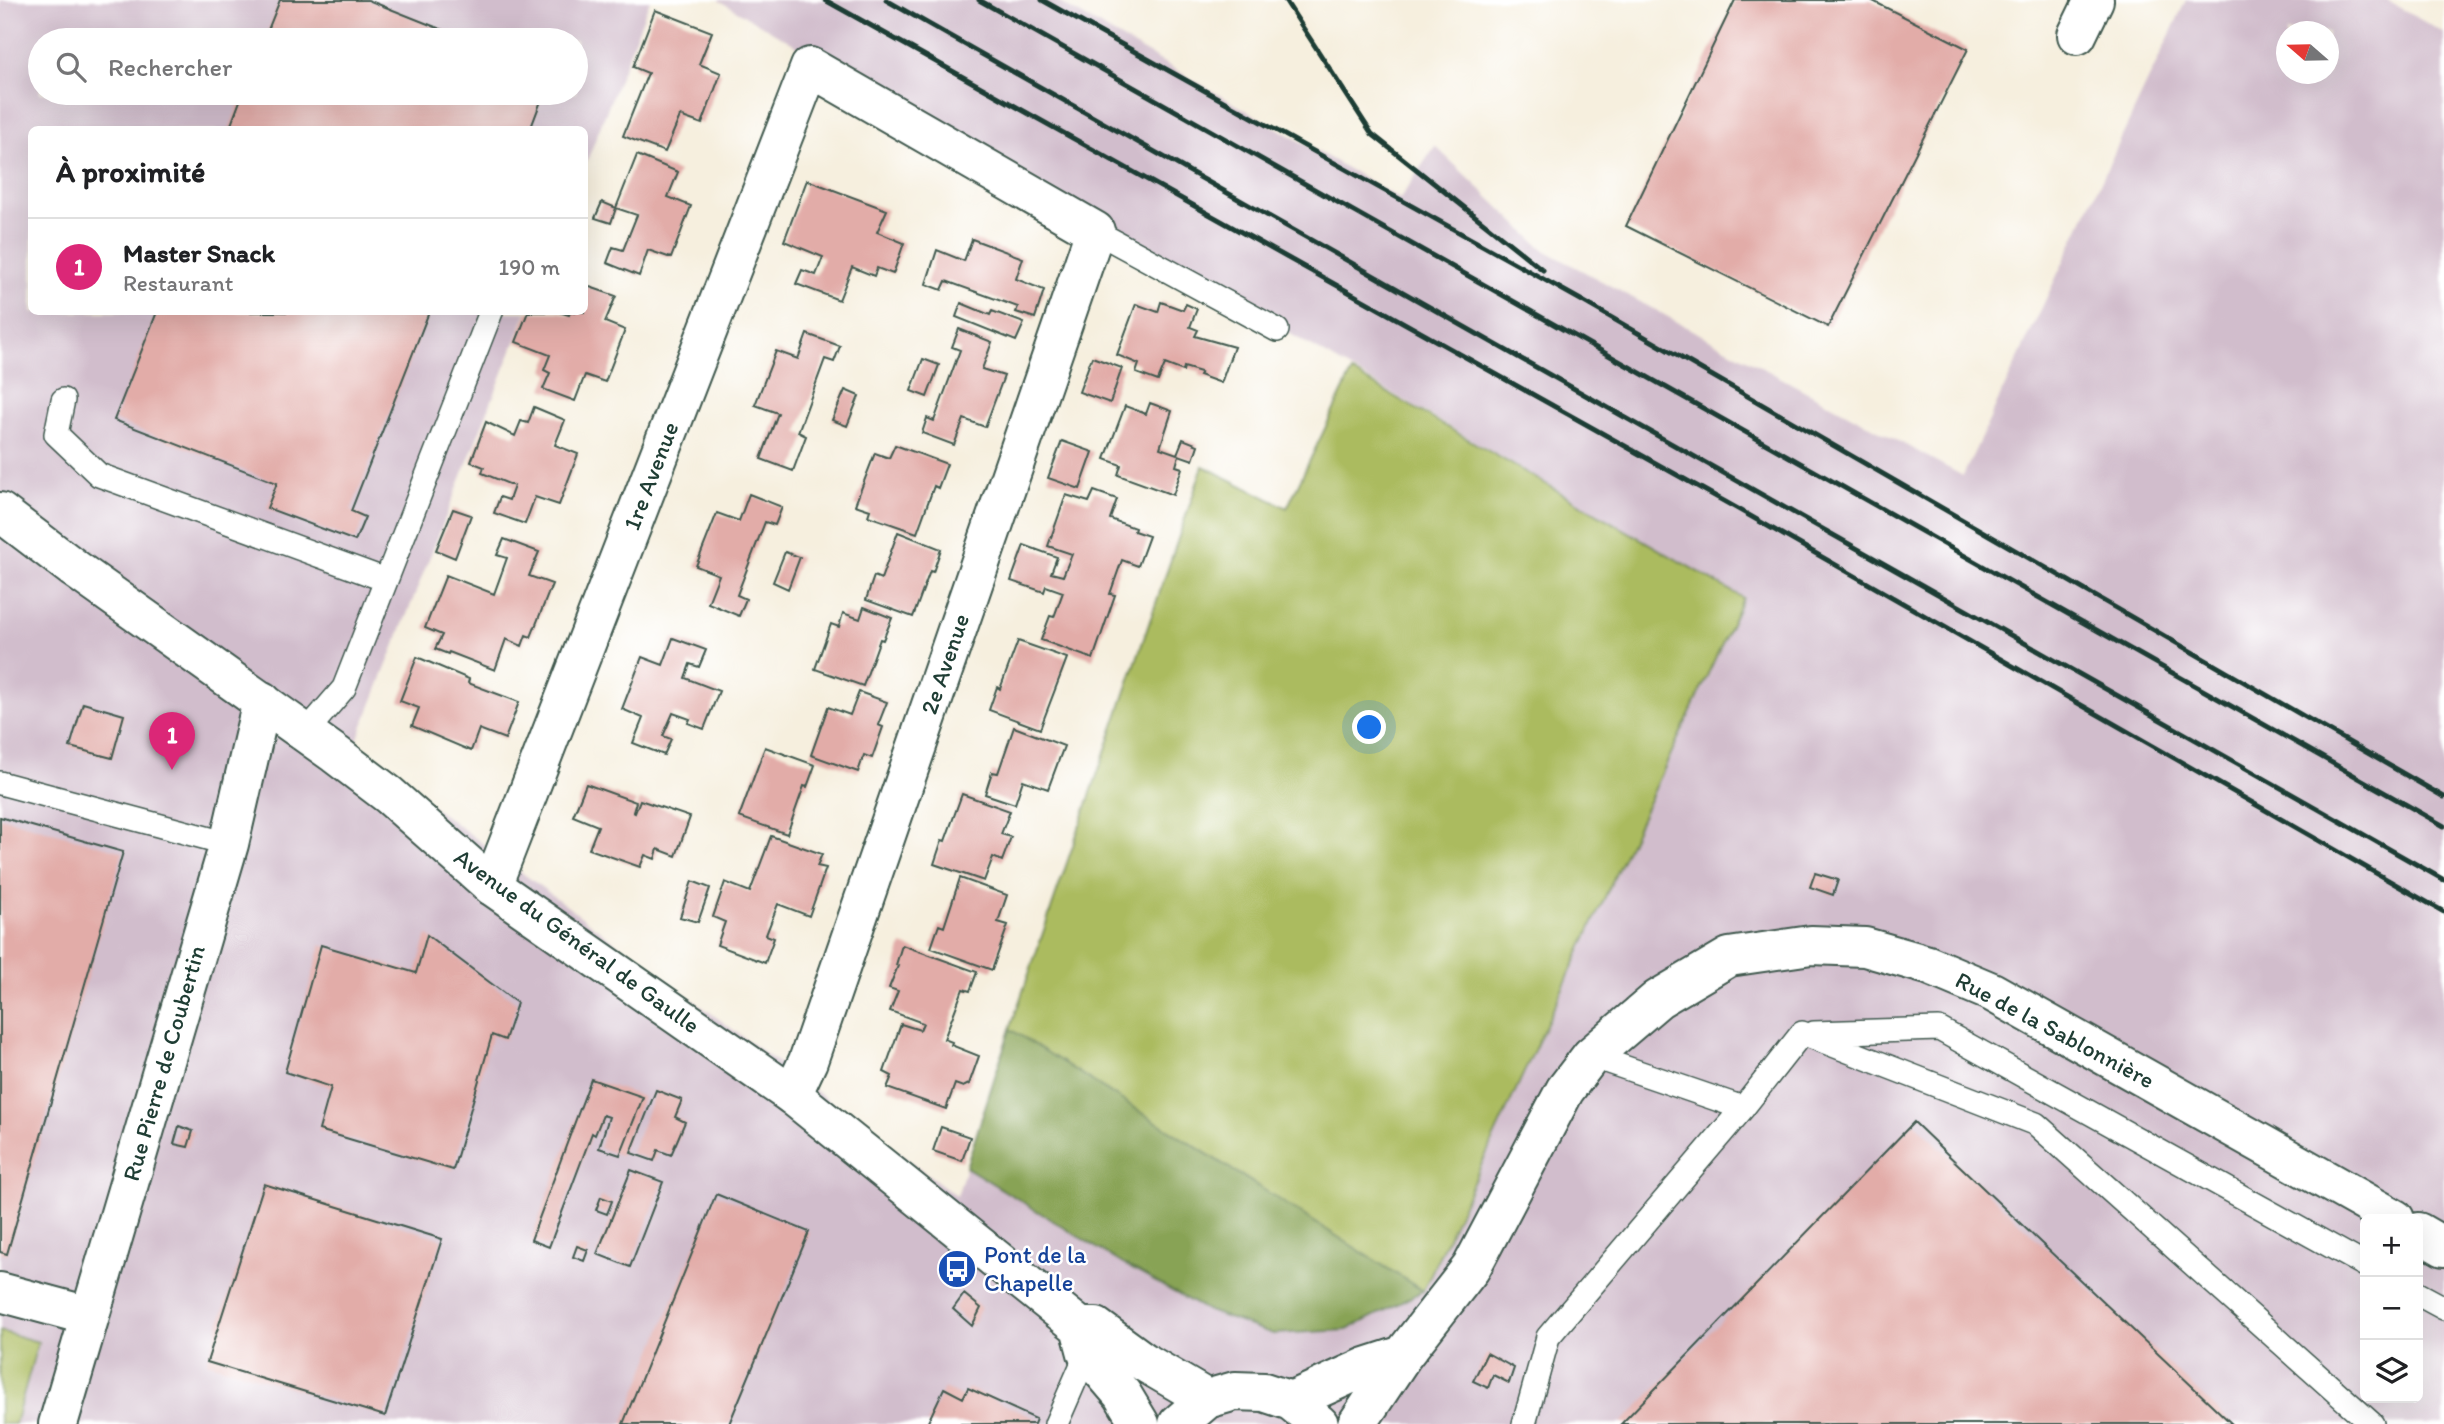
<!DOCTYPE html>
<html lang="fr">
<meta charset="utf-8">
<style>
:root{--surface:#fff;--page:#f6f6f6;--text:#202124;--muted:#757577;--line:#e0e0e0;--accent:#db2777}
body{margin:0;font-family:Itim,sans-serif;background:var(--page);color:var(--text)}
.controls{position:absolute;right:21px;bottom:21px;display:grid;overflow:hidden;border-radius:10px;box-shadow:0 7px 28px #0002}
.controls button{width:63px;height:63px;display:grid;place-items:center;padding:0;border:0;border-bottom:2px solid var(--line);background:var(--surface);color:var(--text);font:35px sans-serif}
.compass{position:absolute;left:2276px;top:21px;width:63px;height:63px;border-radius:50%;background:var(--surface);box-shadow:0 7px 28px #0002;rotate:290deg}
.you{position:absolute;left:1370px;top:728px;width:24px;height:24px;margin:-18px;border:5px solid #fff;border-radius:50%;background:#1a73e8;box-shadow:0 0 0 10px #1a73e833}
.badge{display:grid;place-items:center;width:46px;height:46px;border-radius:50%;background:var(--accent);color:#fff;font-size:23px;font-weight:700}
.pin{position:absolute;translate:-50% -58px;filter:drop-shadow(0 2px 4px #0008)}
.pin::after{content:'';position:absolute;top:37px;width:24px;height:21px;background:inherit;clip-path:polygon(0 0,100% 0,50% 100%)}
.list{margin:0;padding:0;list-style:none}
h2{display:flex;justify-content:space-between;align-items:center;height:91px;margin:0;padding:0 28px;font-size:30px}
h2 small{font-size:23px;font-weight:400;color:var(--muted)}
.list li{display:grid;grid-template-columns:46px 1fr auto;gap:21px;align-items:center;box-sizing:border-box;height:98px;padding:0 28px;border-top:2px solid var(--line)}
.list b{display:block;font-size:26px;white-space:nowrap}
.list p{margin:0;font-size:23px;white-space:nowrap;color:var(--muted)}
.list em{font-size:23px;font-style:normal;color:var(--muted)}
.icon{flex:none;width:38px;height:38px;fill:none;stroke:currentColor;stroke-width:2;stroke-linecap:round;stroke-linejoin:round}
.map{position:relative;flex:none;width:2444px;height:1424px;overflow:hidden}
.search{position:absolute;background:var(--surface);box-shadow:0 7px 28px #0002;left:28px;top:28px;width:560px;height:77px;display:flex;align-items:center;gap:18px;box-sizing:border-box;padding:0 24px;border-radius:38px;color:var(--muted);font-size:26px}
.panel{position:absolute;background:var(--surface);box-shadow:0 7px 28px #0002;left:28px;top:126px;width:560px;height:189px;border-radius:10px}
.map>svg:first-child{display:block}
.industrial{fill:#d1bdcc;fill-rule:evenodd}
.green{fill:#abbb5e;stroke:#657c49;stroke-width:2}
.forest{fill:#88a355;stroke:#547044;stroke-width:2}
.building{fill:#e2aca8}
.lines{fill:none;stroke-linecap:round;stroke-linejoin:round}
.lane-casing{stroke:#3f584e;stroke-width:26}
.street-casing{stroke:#3f584e;stroke-width:42}
.secondary-casing{stroke:#3f584e;stroke-width:42}
.lane{stroke:#fff;stroke-width:23}
.street{stroke:#fff;stroke-width:38}
.secondary{stroke:#fff;stroke-width:38}
.rail{stroke:#1f3d34;stroke-width:5}
.labels{text-anchor:middle;stroke-width:5;stroke-linejoin:round;paint-order:stroke}
.street-label{font-size:24px;fill:#1f3d34;stroke:#fff}
.transit-label{font-size:24px;fill:#164399;stroke:#fff;text-anchor:start}
</style>
<div class="map">
<svg width="2444" height="1424" viewBox="0 0 2444 1424">
<rect width="100%" height="100%" fill="#fff"/>
<filter id="ink" filterUnits="userSpaceOnUse"><feTurbulence type="fractalNoise" baseFrequency=".0143" numOctaves="2"/><feDisplacementMap in="SourceGraphic" scale="14" xChannelSelector="R" yChannelSelector="G"/><feConvolveMatrix kernelMatrix="1 2 1 2 8 2 1 2 1" color-interpolation-filters="sRGB"/></filter>
<filter id="wash" filterUnits="userSpaceOnUse"><feTurbulence type="fractalNoise" baseFrequency=".00686" numOctaves="4" result="noise"/><feDisplacementMap in="SourceGraphic" scale="28" xChannelSelector="R" yChannelSelector="G"/><feGaussianBlur stdDeviation="1.57" result="paint"/><feColorMatrix in="noise" values="0 0 0 0 0 0 0 0 0 0 0 0 0 0 0 0 0 1.4 0 .05"/><feComposite in="paint" operator="in"/></filter>
<g filter="url(#wash)">
<rect width="100%" height="100%" fill="#f6efde"/>
<path class="industrial" d="M0,0H650L585,166L584,130H32V312H527L354,748L957,1196L966,1167L1123,1264L1208,1311L1743,598L718,0H1055L1400,199L1435,146L1544,250L1963,476L2186,0H2386L2444,33V1424H15L38,1342L0,1331ZM2286,32H2328V74H2286ZM40,40H576V93H40ZM2365,1219H2418V1398H2365Z"/>
<path class="green" d="M1352,372L1743,598L1423,1291L1010,1029L1203,466L1287,508Z
M0,1331L38,1342L15,1424H0Z"/>
<path class="forest" d="M1010,1029L1423,1291L1347,1330L1273,1334L1208,1311L1123,1264L966,1167Z"/>
<g id="blocks">
<path class="building" d="M280,0H368L468,40H264Z
M1735,0H1871L1968,49L1828,327L1626,226Z
M655,10L712,32L699,64L721,73L702,124L680,116L665,152L623,136L648,73L633,67Z
M243,93H544L530,130H229Z
M637,155L678,172L668,197L691,206L671,258L648,250L639,276L607,263L613,247L623,250L637,215L616,208L611,223L595,218L602,202L616,208Z
M807,180L887,210L877,232L904,243L893,274L877,268L874,276L852,267L839,300L796,284L802,270L816,275L823,257L784,241Z
M972,239L1023,258L1016,279L1044,290L1035,318L1016,312L1018,307L946,281L942,290L926,284L937,250L964,261Z
M584,285L616,296L605,322L625,330L605,382L585,375L575,401L543,389L550,373L544,370L550,355L516,342L528,312H559L569,315L570,312H584Z
M1161,302L1183,310L1186,304L1197,309L1190,327L1198,330L1195,336L1234,347L1221,383L1199,375L1201,372L1184,367L1183,371L1165,364L1158,381L1136,373L1139,364L1117,355L1136,304L1158,312Z
M961,303L990,315L992,311L1024,323L1016,341L956,317Z
M157,312H429L351,511L365,517L355,541L267,508L277,483L114,420Z
M959,329L992,342L982,369L1004,376L985,427L964,419L954,445L922,433L927,418L934,421L960,350L952,347Z
M807,334L840,346L834,362L825,359L798,432L806,436L793,471L761,459L778,413L755,405L776,351L798,359Z
M1092,357L1122,368L1110,403L1079,392Z
M923,359L939,365L927,397L911,391Z
M845,390L859,396L847,426L832,420Z
M1150,403L1172,411L1160,448L1177,454L1183,439L1198,445L1193,460L1179,455L1176,466L1182,468L1173,495L1118,475L1121,465L1105,459L1125,406L1146,414Z
M534,407L565,420L555,445L578,454L559,505L535,497L525,524L494,513L500,497L509,500L514,486L482,473L484,467L471,462L486,422L515,436L521,421L528,423Z
M1062,441L1093,452L1080,489L1048,478Z
M895,445L947,464L938,488L934,486L917,533L868,516L870,510L855,505L875,453L889,458Z
M1094,491L1117,499L1110,519L1135,528L1134,531L1149,536L1138,566L1122,560L1110,594L1115,595L1093,659L1041,640L1050,616L1054,617L1063,592L1046,586L1044,592L1011,581L1024,545L1057,557L1051,573L1063,576L1072,554L1048,546L1066,495L1089,502Z
M749,494L782,507L775,525L765,522L737,595L746,599L739,616L708,603L719,575L696,566L717,513L739,521Z
M453,509L471,515L455,558L436,550Z
M898,532L941,549L933,572L930,571L913,617L866,600L874,576L881,579Z
M504,539L539,552L529,576L552,584L531,637L526,635L522,646L506,639L495,670L449,652L448,654L435,649L442,635L425,628L446,575L494,594L507,558L497,555Z
M785,552L800,557L788,589L773,582Z
M864,607L892,618L883,640L880,639L863,686L815,669L831,624L839,627L843,613L860,619Z
M673,638L706,650L699,667L690,664L685,678L719,691L704,729L688,723L690,719L673,713L663,736L671,739L664,755L633,743L643,718L622,709L642,657L663,665Z
M1018,641L1067,658L1040,729L989,710L997,687L1000,689Z
M417,657L469,679L468,683L519,702L505,739L479,729L471,751L412,726L419,708L400,701Z
M859,692L887,702L878,725L883,727L872,758L864,755L858,772L811,755L828,707L850,715Z
M83,703L124,715L112,758L70,747Z
M1014,727L1064,746L1048,789L1023,780L1015,804L985,794L992,772L998,773Z
M765,747L815,765L807,787L804,786L787,834L739,817Z
M586,784L636,802L633,812L635,813L640,800L690,817L676,856L658,849L655,859L645,855L640,867L589,849L598,826L573,816Z
M962,794L1010,811L1001,834L1011,837L1002,861L993,857L984,881L934,864L942,840L945,841Z
M0,817L123,852L7,1254L0,1252Z
M771,836L822,854L817,866L826,868L809,916L778,904L766,935L774,938L765,963L717,945L725,922L713,917L725,882L750,892Z
M1815,873L1838,880L1833,895L1810,887Z
M960,878L1007,895L998,922L1008,925L992,970L931,948L939,925L944,927Z
M692,881L710,888L698,922L680,917Z
M427,935L517,1003L505,1040L492,1035L453,1170L319,1130L331,1087L285,1072L321,945L416,973Z
M902,945L977,972L970,991L963,989L944,1039L952,1042L951,1045L979,1056L969,1084L963,1087L955,1084L946,1109L887,1088L892,1076L884,1072L901,1024L920,1030L923,1023L890,1011L898,991L889,988L898,966L896,965Z
M591,1079L643,1097L620,1155L599,1148L609,1117L603,1115L595,1135L592,1133L549,1247L531,1240Z
M656,1090L682,1100L675,1117L685,1122L671,1155L658,1150L654,1161L631,1153Z
M1914,1122L1943,1150L2232,1424H1621Z
M179,1126L193,1131L188,1147L174,1144Z
M941,1127L970,1137L962,1161L933,1151Z
M631,1170L663,1182L630,1267L597,1254Z
M264,1184L442,1239L385,1416L207,1362Z
M716,1194L809,1232L729,1424H623Z
M601,1197L612,1201L607,1214L596,1210Z
M577,1246L588,1250L584,1261L573,1257Z
M964,1294L981,1308L972,1326L953,1309Z
M1487,1353L1514,1368L1509,1383L1493,1375L1488,1388L1473,1381Z
M944,1388L963,1398L968,1388L1036,1419L1034,1424H927Z"/>
</g>
</g>
<g filter="url(#ink)">
<use href="#blocks" fill-opacity="0" stroke="#3f584e" stroke-width="2"/>
<g class="lines">
<g class="lane-casing">
<path id="lane" d="M1095,231L1277,330
M63,400L56,434L99,475L386,580
M306,732L344,688L491,312
M0,783L229,844
M1814,1033L1939,1029L2365,1265
M1591,1056L1743,1108
M2418,1294L2444,1308
M1056,1424L1087,1353
M1524,1424L1548,1337L1743,1108L1802,1033L2036,1124L2372,1424"/>
</g>
<g class="street-casing">
<path id="street" d="M2077,35L2094,0
M492,886L810,67L1095,231L808,1061L792,1095
M2418,1232L2444,1247
M0,1292L89,1316
M1291,1401L1366,1367L1403,1355
M58,1424L229,844L262,701
M1357,1424L1403,1355L1471,1268L1565,1090L1591,1056L1658,999L1729,957L1811,945L1865,947L1928,965L1992,992L2395,1219"/>
</g>
<g class="secondary-casing">
<path id="secondary" d="M0,512L75,569L335,754L389,795L492,886L792,1095L1080,1327L1087,1353L1122,1394L1140,1424
M1080,1327H1096L1144,1362L1207,1399
M1178,1424L1207,1399L1235,1391L1264,1392L1291,1401L1319,1424"/>
</g>
<use href="#lane" class="lane"/>
<use href="#street" class="street"/>
<use href="#secondary" class="secondary"/>
<path class="rail" d="M825,0L1738,509L2444,912
M886,0L2444,880
M979,0L2444,826
M1042,0L1579,299L2444,797
M1285,0L1372,134L1543,270"/>
</g>
</g>
<defs>
<g id="bus-disc" transform="scale(2.0125)"><circle r="9.5" fill="#1a4fb4" stroke="#fff"/><path d="M-5-6H5V4H4V6H2V4H-2V6H-4V4H-5ZM-3.5-4V0h7V-4ZM-3.5 1.2v1.5H-2V1.2ZM2 1.2v1.5H3.5V1.2Z" fill="#fff"/></g>
</defs>
<g fill-rule="evenodd">
<use href="#bus-disc" x="957" y="1269"/>
</g>
<g class="labels">
<g class="street-label">
<text transform="translate(651 476) rotate(-69)" y="8">1re Avenue</text>
<text transform="translate(945 664) rotate(-71)" y="8">2e Avenue</text>
<text transform="translate(577 941) rotate(36)" y="8">Avenue du Général de Gaulle</text>
<text transform="translate(2055 1030) rotate(28)" y="8">Rue de la Sablonnière</text>
<text transform="translate(164 1063) rotate(-74)" y="8">Rue Pierre de Coubertin</text>
</g>
<g class="transit-label">
<text x="984" y="1263">Pont de la<tspan x="984" dy="28">Chapelle</tspan></text>
</g>
</g>
</svg>
<div class="controls">
<button>+</button>
<button>−</button>
<button><svg class="icon" aria-label="layers" viewBox="0 0 24 24"><path d="M12 4l9 5-9 5-9-5zM3 14l9 5 9-5"/></svg></button>
</div>
<svg class="compass" viewBox="-18 -18 36 36"><path d="M0-13l5 13h-10z" fill="#e53935"/><path d="M0 13l5-13h-10z" fill="#757577"/></svg>
<div class="you"></div>
<div class="pin badge" style="left:172px;top:770px">1</div>
<div class="search"><svg class="icon" aria-label="search" viewBox="0 0 24 24"><circle cx="10" cy="10" r="6"/><path d="M15 15l6 6"/></svg>Rechercher</div>
<section class="panel">
<h2>À proximité<small></small></h2>
<ul class="list">
<li><span class="badge">1</span><div><b>Master Snack</b><p>Restaurant</p></div><em>190 m</em></li>
</ul>
</section>
</div>
